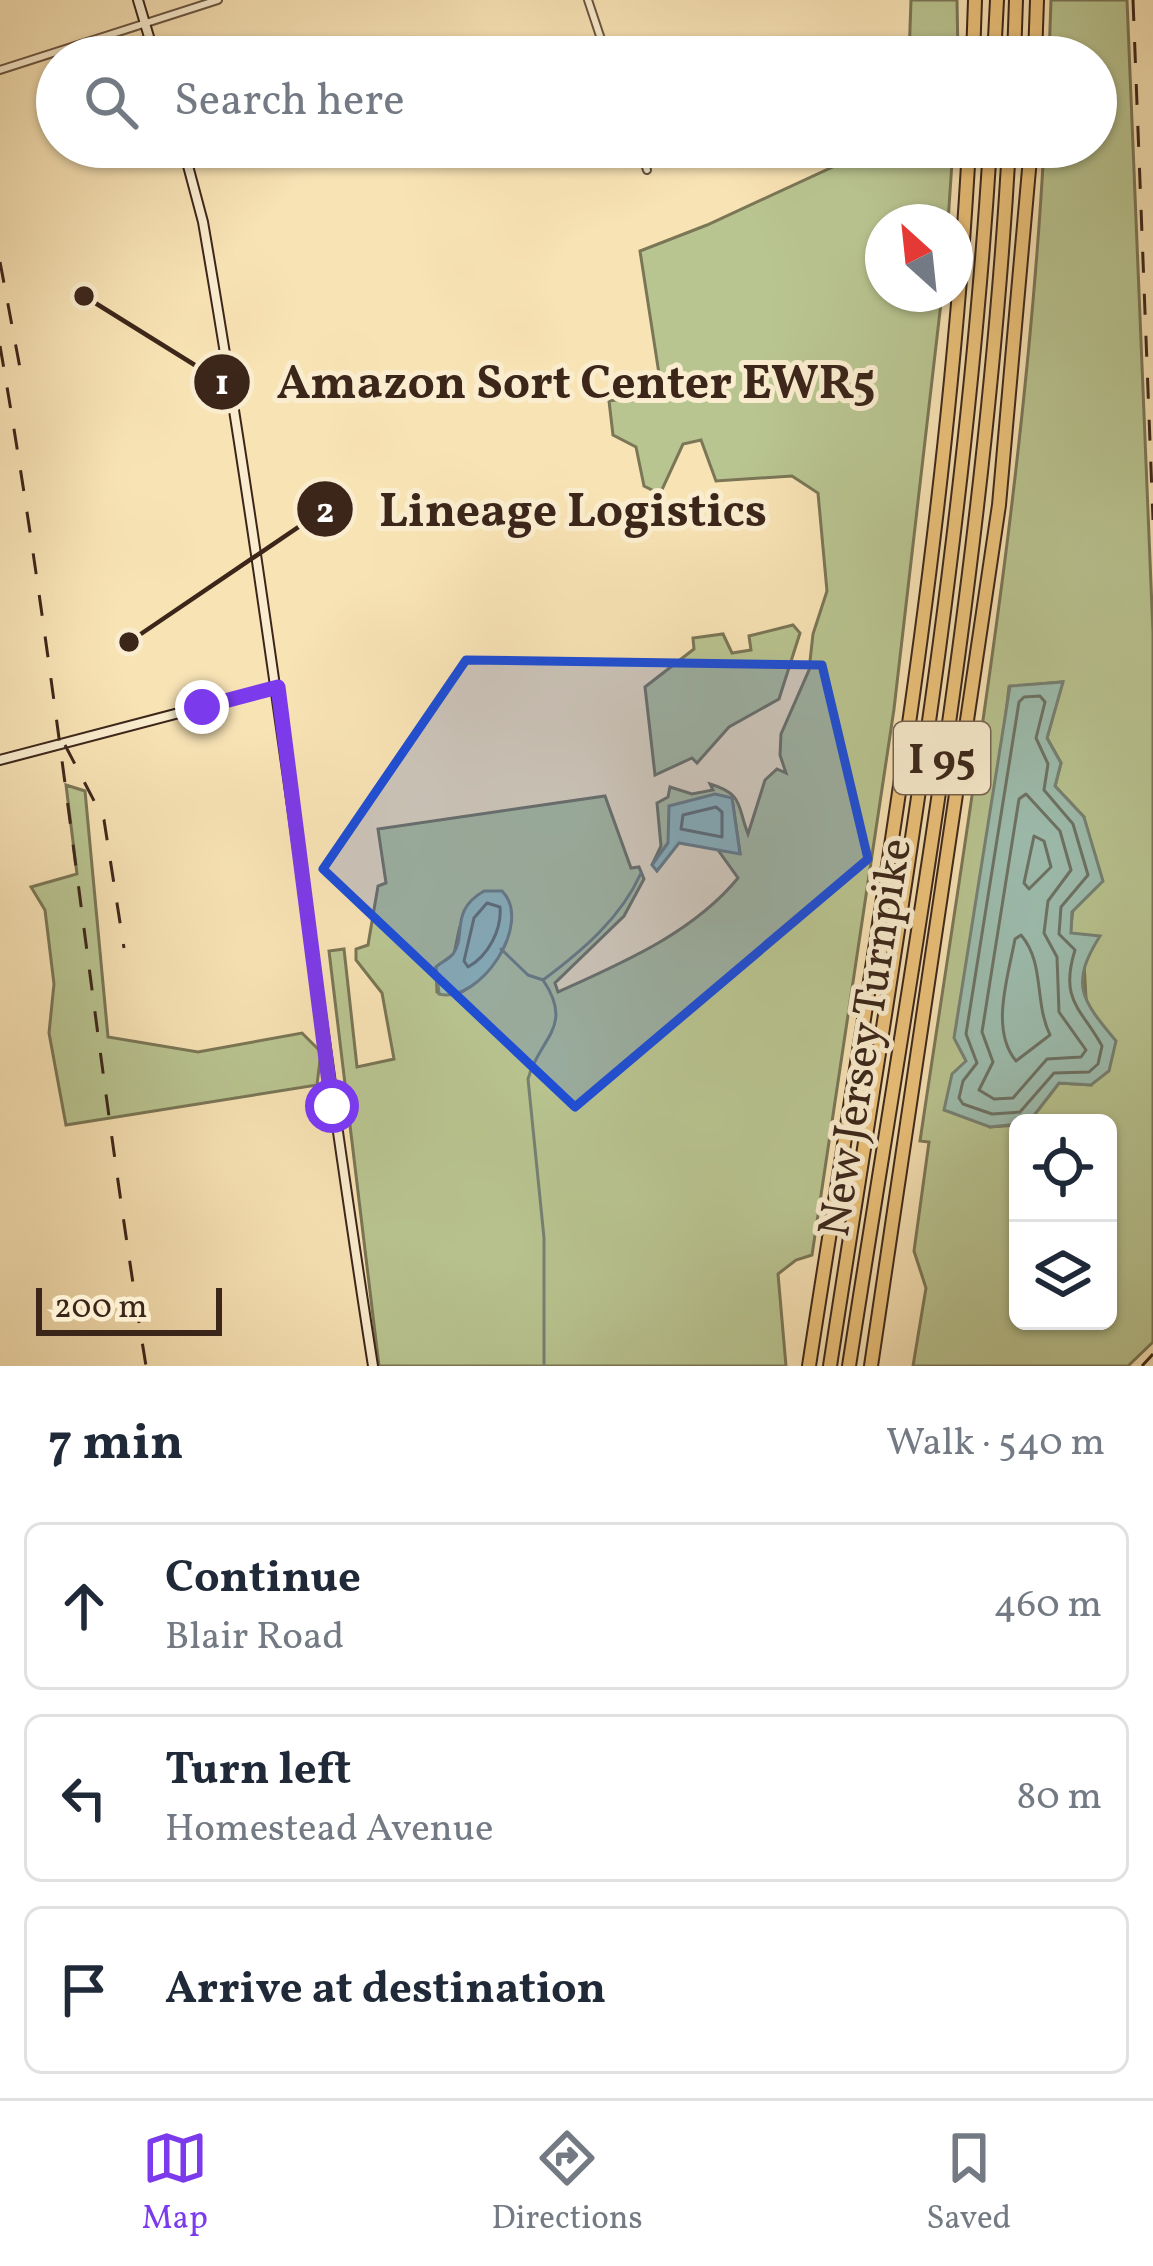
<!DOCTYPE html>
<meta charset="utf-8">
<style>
:root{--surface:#fff;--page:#f6f6f7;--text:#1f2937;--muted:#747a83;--line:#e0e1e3;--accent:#7c3aed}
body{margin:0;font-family:Vollkorn,serif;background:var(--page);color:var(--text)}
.controls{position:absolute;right:36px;bottom:36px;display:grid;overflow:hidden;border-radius:18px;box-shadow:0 3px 9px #0004}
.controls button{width:108px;height:108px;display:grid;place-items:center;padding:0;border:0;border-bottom:3px solid var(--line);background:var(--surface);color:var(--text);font:60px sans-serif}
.compass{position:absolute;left:865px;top:204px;width:108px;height:108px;border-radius:50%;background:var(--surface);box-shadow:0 3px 9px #0004;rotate:333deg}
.scale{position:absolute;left:36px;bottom:30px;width:186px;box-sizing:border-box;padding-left:12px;border:6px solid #3c261a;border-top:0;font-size:33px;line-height:42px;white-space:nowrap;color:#3c261a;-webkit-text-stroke:9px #faedcf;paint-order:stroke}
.stop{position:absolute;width:36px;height:36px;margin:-27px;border:9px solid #7c3aed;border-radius:50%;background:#fff}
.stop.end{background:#7c3aed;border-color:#fff;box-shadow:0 3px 12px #0008}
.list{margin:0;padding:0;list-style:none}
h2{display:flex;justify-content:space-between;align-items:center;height:156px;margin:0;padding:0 48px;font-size:51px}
h2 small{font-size:39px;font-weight:400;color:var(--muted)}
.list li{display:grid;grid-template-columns:78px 1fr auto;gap:36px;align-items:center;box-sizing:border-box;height:168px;margin:0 24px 24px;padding:0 24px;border:3px solid var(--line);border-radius:18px}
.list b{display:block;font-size:45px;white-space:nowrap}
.list p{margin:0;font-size:39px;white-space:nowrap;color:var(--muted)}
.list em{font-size:39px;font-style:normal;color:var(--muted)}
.icon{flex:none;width:66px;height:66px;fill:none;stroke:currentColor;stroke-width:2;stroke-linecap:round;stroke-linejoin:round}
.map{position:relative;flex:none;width:1153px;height:1366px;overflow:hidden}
.search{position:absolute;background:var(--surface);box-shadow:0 3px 9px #0004;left:36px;right:36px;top:36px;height:132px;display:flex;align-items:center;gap:30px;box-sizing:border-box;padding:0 42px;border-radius:66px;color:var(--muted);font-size:45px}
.sheet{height:732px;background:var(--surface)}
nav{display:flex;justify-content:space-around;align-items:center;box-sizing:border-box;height:168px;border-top:3px solid var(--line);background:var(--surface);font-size:33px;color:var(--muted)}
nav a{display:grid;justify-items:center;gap:6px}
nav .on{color:var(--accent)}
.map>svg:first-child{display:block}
.green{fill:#b9c591;stroke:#7a7656;stroke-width:3;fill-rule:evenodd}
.water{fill:#9dbeb0;stroke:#768174;stroke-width:3}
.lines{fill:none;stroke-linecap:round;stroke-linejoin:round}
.shore{stroke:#6c7265;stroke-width:3}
.stream{stroke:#768174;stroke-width:3}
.street-casing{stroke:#6b5541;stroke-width:10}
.secondary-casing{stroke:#3c261a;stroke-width:12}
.highway-casing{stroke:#3c261a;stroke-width:16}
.street{stroke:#faedcf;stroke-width:6}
.secondary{stroke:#faedcf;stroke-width:8}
.highway{stroke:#ecc27a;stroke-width:12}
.rail{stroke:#3c261a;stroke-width:3;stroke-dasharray:21 21;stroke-linecap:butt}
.route{stroke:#7c3aed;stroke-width:15}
.marked{fill:#1d4ed8;fill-opacity:0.2;stroke:#1d4ed8;stroke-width:9;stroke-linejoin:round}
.labels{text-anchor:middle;stroke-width:10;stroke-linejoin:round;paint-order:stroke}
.shield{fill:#faedcf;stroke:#756250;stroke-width:3}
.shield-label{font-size:42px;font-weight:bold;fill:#3c261a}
.street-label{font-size:45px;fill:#3c261a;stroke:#faedcf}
.leader{fill:none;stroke:#3c261a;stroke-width:4.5}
.callout-dot{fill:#3c261a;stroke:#faedcf;stroke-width:4.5}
.mark-label{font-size:36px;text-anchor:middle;font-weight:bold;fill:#fff}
.callout-label{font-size:48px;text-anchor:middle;font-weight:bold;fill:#3c261a;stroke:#faedcf;stroke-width:10;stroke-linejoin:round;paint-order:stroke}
</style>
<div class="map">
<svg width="1153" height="1366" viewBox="0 0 1153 1366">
<rect width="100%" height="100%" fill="#f8e3b5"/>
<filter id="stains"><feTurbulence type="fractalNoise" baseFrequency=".00167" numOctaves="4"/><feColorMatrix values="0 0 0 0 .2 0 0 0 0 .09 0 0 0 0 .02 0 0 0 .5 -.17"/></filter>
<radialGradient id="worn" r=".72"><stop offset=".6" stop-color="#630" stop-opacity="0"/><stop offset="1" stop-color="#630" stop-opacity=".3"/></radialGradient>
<path class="green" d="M911,0H957L958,57H909Z
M1051,0H1127L1153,633V1342L1128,1366H913L926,1288L914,1251L929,1142L920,1141C969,811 1026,481 1044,147H1096V57H1049ZM1062,682L1047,738L1061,763L1055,786L1084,817L1070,934L1084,963L1091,1085L1059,1083L1028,1123H1108V1321H1018V1125L990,1127L966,1061L1009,687Z
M876,147H953L948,222H883V294H942L894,709L812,1255L796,1260L778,1274L786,1366H379L329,951L344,949L357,1067L394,1059L382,993L356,960V949L368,945L378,886L386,883L378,829L605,796L631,868L639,867L644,879L624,916L555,983L558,992C622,963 693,933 738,878L718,850L740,853L732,798L668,843L652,865L661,846L657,803L668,797L670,787L692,794L713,790L710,784C744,794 737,806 748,834L765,780L777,769L786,773L780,755L781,734L809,670L813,634L827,591L818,493L792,476L716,481L701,440L683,444L660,494L644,486L636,447L613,435L609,401L662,393L640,251L707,225ZM459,930L480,977C466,991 457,999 437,992L436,967L454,954Z
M793,625L800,633L779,699L729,727L697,763L692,758L655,775L645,687L694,649L693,638L723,634L732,653L751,650L749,636Z
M66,785L85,791L108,1037L198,1052L302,1033L321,1052L317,1085L66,1125L49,1033L54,984L45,910L31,887L77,874Z"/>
<path class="water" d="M1063,682L1047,738L1061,763L1055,786L1084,817L1103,881L1072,912L1071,933L1100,936C1069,985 1082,1000 1116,1041L1109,1071L1091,1085L1059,1083L1028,1123L990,1127L944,1110L952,1074L966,1061L954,1038L1010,686Z
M715,794L732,798L740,854L679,843L657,871L652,865L668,843L669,806Z
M484,891H502C534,923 480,1004 439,994L436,967C441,962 448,960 453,954C467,935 449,911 484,891Z"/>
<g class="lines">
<path class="shore" d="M1040,696L1045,702L1036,738L1048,764L1044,790L1073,824L1088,875L1061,907L1059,934L1075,950C1059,1001 1082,1009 1102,1046L1098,1064L1089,1072L1054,1073L1020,1112L992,1114L963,1104L959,1098L963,1081L977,1063L966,1034L1019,702L1024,697Z
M1026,794L1060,831L1071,870L1048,901L1044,933L1057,957L1059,1012L1086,1050L1081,1057L1047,1059L1013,1098L994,1099L979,1090L993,1062L982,1032L1019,799Z
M716,807L722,812V837L681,829L683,815Z
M1034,836L1044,841L1051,867L1029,889L1024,883Z
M487,903L500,907C502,930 488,956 468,967L464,961L474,918Z
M1021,935C1045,963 1034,1002 1050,1035L1016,1061C990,1030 1008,977 1015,939Z"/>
<path class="stream" d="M501,949L528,975L543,980C582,951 621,918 641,873
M543,980C575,1027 539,1038 528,1079L544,1238V1366"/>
<g class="street-casing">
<path id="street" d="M588,0L607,57
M0,70L218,0
M639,147L647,170"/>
</g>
<g class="secondary-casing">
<path id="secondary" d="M138,0L155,57
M183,147L203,222C269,602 313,985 373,1366
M0,760L278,687"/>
</g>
<g class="highway-casing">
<path id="highway" d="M973,57L975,0
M994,57L997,0
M1014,57L1016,0
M1035,57L1037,0
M809,1366C871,962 947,556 969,147
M830,1366C892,961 965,556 990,147
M849,1366C912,961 986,556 1009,147
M871,1366L999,505L1031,147"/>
</g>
<use href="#street" class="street"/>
<use href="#secondary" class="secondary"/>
<use href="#highway" class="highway"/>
<path class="rail" d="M1133,0L1153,520
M0,262L20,368
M0,346C59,684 91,1027 146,1366
M65,745L104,820L124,948
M1142,1366L1153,1354"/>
</g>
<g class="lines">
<path class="route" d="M202,707L278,687L332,1106"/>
</g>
<path class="marked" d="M466,660L822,665L868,859L575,1107L323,869Z"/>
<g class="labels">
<rect class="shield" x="894" y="722" width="96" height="72" rx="9"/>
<g class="shield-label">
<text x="942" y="773">I 95</text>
</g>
<g class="street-label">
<text transform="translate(863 1037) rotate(-81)" y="16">New Jersey Turnpike</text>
</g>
</g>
<path class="leader" d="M84 296L222 382M129 642L325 509"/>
<g class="callout-dot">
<circle cx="84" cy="296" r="12"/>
<circle cx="129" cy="642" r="12"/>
<circle cx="222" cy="382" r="30"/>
<circle cx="325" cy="509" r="30"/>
</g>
<g class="mark-label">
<text x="222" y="394">1</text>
<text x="325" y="522">2</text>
</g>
<g class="callout-label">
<text x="576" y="398">Amazon Sort Center EWR5</text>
<text x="573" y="526">Lineage Logistics</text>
</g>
<rect width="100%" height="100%" filter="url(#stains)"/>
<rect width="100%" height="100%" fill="url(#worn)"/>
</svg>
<div class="controls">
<button><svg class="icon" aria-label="locate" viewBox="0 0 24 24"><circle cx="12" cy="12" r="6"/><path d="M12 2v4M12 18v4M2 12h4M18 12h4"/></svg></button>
<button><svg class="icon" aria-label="layers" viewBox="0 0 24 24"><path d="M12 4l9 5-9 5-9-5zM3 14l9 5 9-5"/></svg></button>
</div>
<svg class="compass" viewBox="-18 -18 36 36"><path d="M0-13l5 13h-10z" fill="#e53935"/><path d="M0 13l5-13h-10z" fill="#747a83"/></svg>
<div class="scale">200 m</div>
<div class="stop" style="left:332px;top:1106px"></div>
<div class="stop end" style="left:202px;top:707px"></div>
<div class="search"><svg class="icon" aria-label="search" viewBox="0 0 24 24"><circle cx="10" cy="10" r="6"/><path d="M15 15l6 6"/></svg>Search here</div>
</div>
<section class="sheet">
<h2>7 min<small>Walk · 540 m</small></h2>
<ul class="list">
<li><svg class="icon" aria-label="ahead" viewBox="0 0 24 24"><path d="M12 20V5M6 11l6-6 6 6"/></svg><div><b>Continue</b><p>Blair Road</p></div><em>460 m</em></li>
<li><svg class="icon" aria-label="left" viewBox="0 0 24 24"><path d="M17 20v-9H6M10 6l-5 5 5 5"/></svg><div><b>Turn left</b><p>Homestead Avenue</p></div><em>80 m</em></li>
<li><svg class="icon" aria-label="arrive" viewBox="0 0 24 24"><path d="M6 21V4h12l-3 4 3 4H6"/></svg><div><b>Arrive at destination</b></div></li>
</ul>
</section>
<nav>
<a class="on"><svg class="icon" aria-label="map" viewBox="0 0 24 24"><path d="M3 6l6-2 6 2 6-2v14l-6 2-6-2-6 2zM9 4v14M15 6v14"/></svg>Map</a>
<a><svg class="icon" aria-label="directions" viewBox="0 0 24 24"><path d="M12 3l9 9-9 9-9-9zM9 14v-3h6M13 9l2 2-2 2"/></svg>Directions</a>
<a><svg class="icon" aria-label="saved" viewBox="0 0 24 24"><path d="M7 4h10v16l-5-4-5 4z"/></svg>Saved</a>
</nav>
